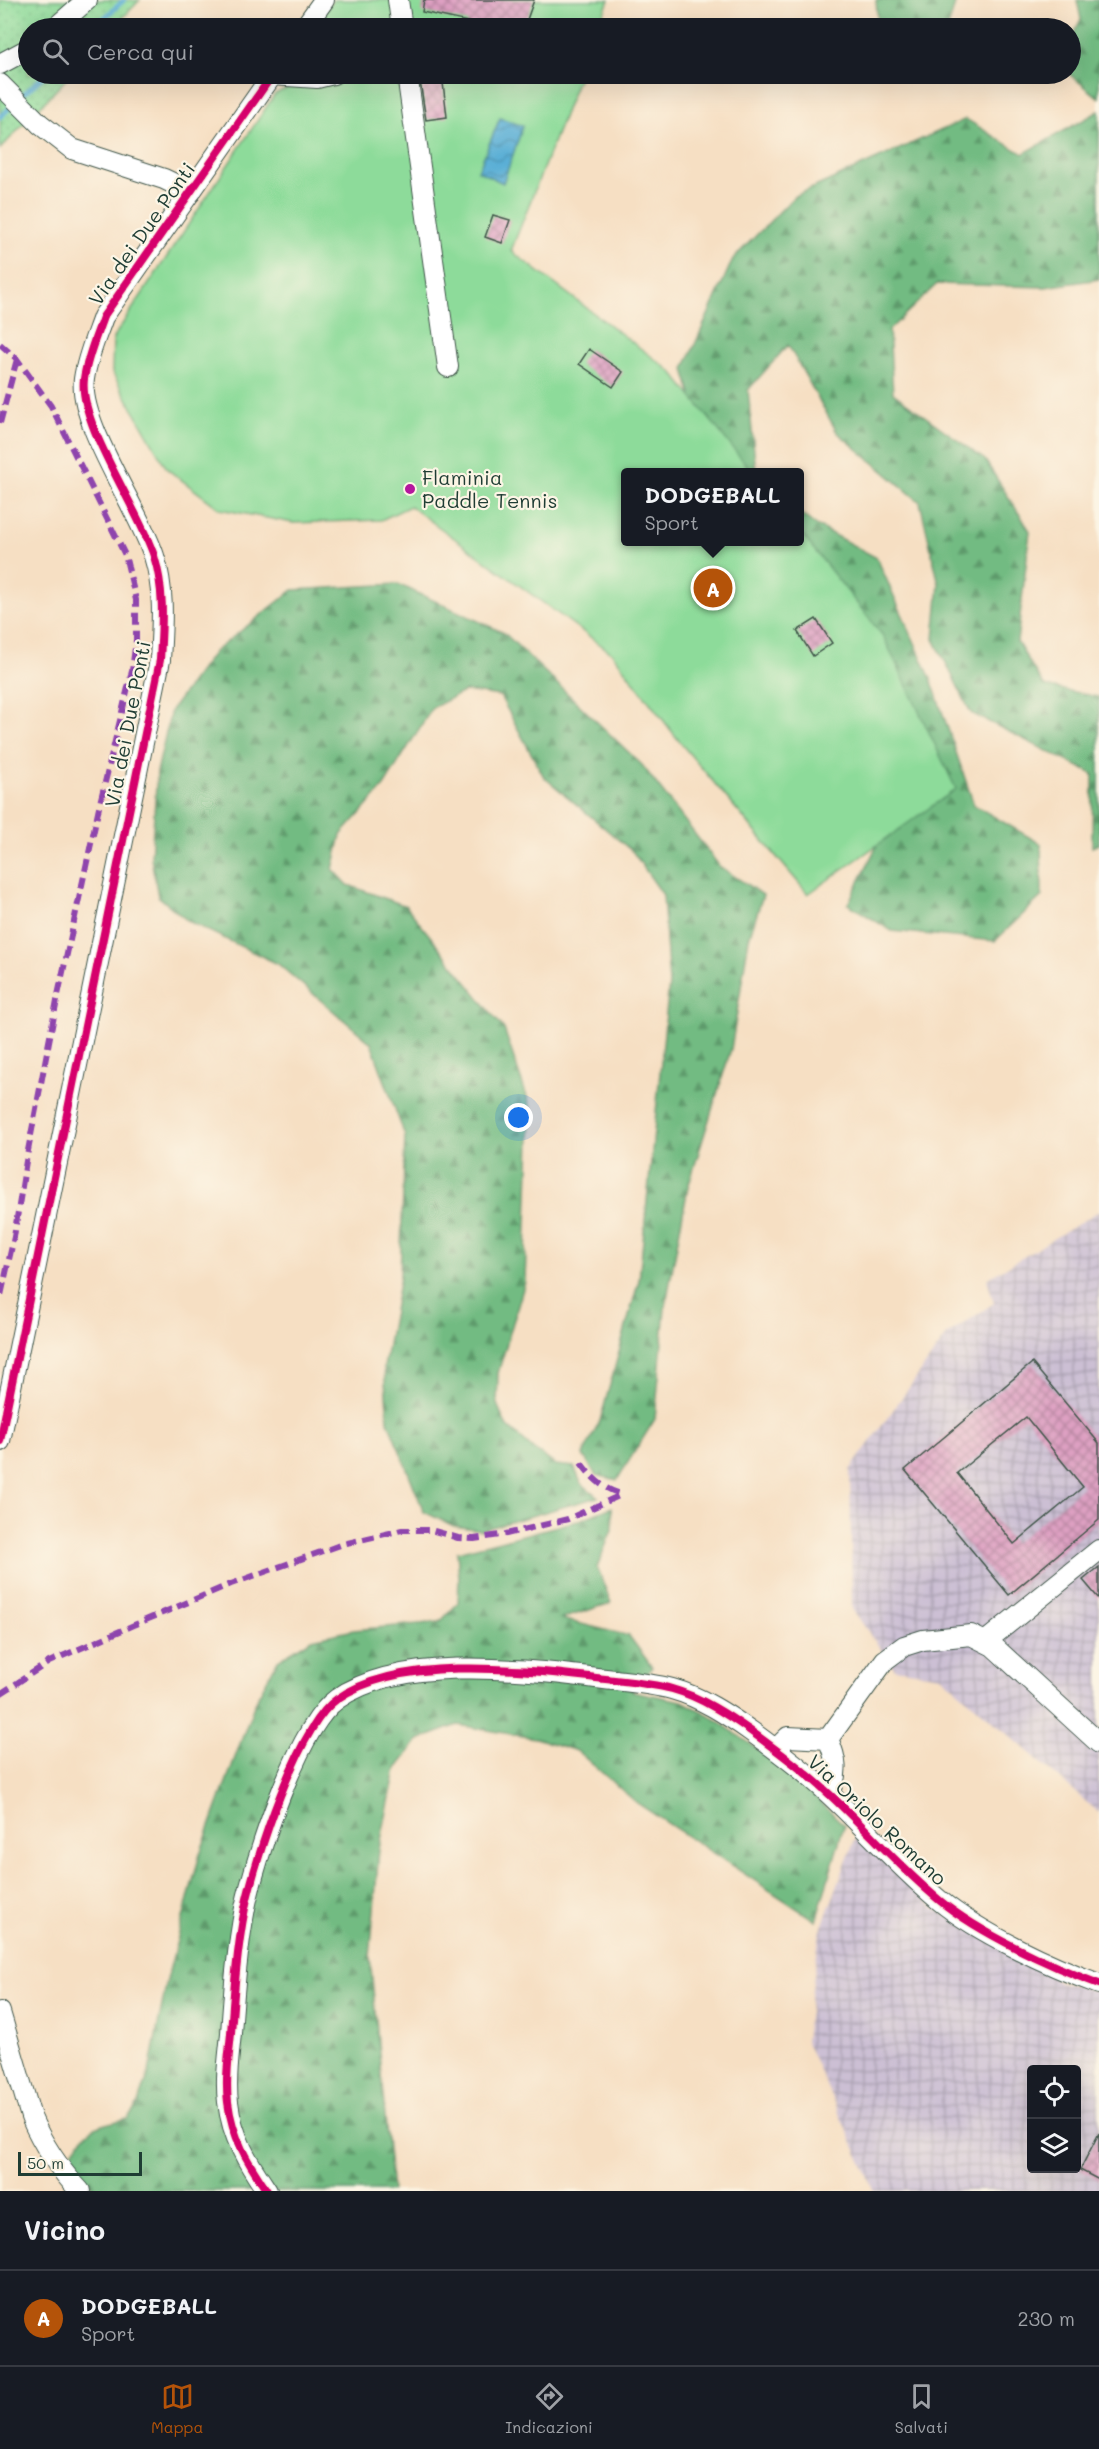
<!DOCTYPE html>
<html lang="it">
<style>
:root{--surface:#171b24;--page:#242831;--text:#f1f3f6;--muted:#9ea1a6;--line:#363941;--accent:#b45309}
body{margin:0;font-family:Mali,sans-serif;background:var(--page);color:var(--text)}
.controls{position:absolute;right:18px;bottom:18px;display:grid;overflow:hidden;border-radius:6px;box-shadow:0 6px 24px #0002}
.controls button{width:54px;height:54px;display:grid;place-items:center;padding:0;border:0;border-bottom:2px solid var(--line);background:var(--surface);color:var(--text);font:30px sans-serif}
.scale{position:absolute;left:18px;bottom:15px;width:124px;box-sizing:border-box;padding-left:6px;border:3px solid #1f3d34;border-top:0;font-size:16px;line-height:21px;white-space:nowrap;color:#1f3d34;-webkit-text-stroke:4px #fcf5e5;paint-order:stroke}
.you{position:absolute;left:519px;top:1118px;width:21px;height:21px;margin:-15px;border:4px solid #fff;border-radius:50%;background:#1a73e8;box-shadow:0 0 0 9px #1a73e833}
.badge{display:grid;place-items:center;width:39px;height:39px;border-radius:50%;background:var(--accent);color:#fff;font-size:20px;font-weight:700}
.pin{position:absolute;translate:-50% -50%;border:3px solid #fff;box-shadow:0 2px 6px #0006}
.popup{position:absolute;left:621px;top:468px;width:183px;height:78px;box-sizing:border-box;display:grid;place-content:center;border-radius:6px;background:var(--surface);filter:drop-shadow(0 2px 4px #0005);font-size:20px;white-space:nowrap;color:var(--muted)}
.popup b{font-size:22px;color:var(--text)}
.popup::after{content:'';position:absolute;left:50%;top:100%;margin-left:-12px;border:12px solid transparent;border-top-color:var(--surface)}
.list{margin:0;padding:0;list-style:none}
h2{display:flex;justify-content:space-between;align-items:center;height:78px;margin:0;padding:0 24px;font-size:26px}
h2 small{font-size:20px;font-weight:400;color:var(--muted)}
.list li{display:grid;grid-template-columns:39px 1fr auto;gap:18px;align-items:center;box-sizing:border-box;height:96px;padding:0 24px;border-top:2px solid var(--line)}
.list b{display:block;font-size:22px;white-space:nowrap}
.list p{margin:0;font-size:20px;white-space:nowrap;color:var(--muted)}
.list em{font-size:20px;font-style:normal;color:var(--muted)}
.icon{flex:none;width:33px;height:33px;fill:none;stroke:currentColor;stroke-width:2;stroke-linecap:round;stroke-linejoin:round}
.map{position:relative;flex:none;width:1099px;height:2191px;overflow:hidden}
.search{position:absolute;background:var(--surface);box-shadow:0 6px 24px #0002;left:18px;right:18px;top:18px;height:66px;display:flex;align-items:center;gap:15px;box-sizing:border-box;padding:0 21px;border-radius:33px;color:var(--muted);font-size:22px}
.sheet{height:174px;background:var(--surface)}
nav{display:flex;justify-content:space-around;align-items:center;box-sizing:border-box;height:84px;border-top:2px solid var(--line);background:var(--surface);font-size:16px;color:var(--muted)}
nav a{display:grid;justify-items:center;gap:3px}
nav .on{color:var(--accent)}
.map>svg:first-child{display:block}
.industrial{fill:url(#industrial-grid);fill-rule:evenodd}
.grass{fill:url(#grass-dots);stroke:#568c67;stroke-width:1.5}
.forest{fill:url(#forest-firs);stroke:#487c5b;stroke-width:1.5}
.pitch{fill:#8ddb9a;stroke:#568c67;stroke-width:1.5}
.water{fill:url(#water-waves);stroke:#3c7685;stroke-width:1.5}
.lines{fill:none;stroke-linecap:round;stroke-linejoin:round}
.stream{stroke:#5aafd6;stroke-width:5}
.building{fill:url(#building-cross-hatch);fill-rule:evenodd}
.minor-casing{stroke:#3f5549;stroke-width:22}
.minor{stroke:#fff;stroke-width:20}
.quiet{stroke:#8e44ad;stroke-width:6;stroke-dasharray:12 6;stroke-linecap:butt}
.cycleway-casing{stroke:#fcf5e5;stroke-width:11}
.cycleway{stroke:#d6006c;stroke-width:8}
.poi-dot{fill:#b5179e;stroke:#fcf5e5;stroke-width:2}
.labels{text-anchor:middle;stroke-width:4.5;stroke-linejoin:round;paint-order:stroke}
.street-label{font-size:20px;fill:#1f3d34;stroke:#fcf5e5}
.poi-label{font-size:20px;fill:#1f3d34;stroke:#fcf5e5;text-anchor:start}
</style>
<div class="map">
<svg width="1099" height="2191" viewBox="0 0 1099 2191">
<defs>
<pattern id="industrial-grid" width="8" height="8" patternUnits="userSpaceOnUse" patternTransform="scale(1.5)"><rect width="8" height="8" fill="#ccbfd4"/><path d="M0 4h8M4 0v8" fill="none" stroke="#a59cad"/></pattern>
<pattern id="grass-dots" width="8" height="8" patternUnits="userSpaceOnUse" patternTransform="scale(1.5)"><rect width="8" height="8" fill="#8ddb9a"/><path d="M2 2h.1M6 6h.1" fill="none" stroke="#79bd85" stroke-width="1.8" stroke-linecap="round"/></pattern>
<pattern id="forest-firs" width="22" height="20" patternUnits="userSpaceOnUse" patternTransform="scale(1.5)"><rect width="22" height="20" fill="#72bb82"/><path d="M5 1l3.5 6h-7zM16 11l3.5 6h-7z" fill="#5d996b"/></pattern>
<pattern id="water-waves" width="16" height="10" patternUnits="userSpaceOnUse" patternTransform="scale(1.5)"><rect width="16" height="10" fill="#5aafd6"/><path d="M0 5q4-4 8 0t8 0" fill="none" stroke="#4a90ae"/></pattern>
<pattern id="building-cross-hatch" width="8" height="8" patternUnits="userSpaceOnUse" patternTransform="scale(1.5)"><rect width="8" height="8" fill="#dea0c2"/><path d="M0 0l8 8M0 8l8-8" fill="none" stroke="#b3849e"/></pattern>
</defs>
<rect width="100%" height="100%" fill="#fcf5e5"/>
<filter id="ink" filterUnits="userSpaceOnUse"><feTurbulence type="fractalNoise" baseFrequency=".0167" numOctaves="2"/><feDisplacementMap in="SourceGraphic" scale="12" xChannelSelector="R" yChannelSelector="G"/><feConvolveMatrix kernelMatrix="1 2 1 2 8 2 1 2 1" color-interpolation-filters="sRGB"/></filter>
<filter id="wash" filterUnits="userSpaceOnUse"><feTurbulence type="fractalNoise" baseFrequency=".008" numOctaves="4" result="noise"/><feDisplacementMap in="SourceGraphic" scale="24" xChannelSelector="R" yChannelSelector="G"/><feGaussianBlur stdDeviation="1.35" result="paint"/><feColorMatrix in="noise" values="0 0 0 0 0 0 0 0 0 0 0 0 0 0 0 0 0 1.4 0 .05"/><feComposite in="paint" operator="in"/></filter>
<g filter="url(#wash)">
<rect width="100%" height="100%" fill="#f6dfc3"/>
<path class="industrial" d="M1099,1211V1813L941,1676L895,1669L852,1609L850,1470L947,1335L994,1303L987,1279Z
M856,1836L936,1909L1060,1982L1099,1992V2191H875L805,2040L820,1932ZM1032,2070H1076V2168H1032Z"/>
<path class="grass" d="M0,0H140L113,28H28V74H71L0,149Z"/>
<path class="forest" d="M876,0H956L948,28H878Z
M1077,0H1099V98L1069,74L1071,39L1081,19Z
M1099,111V279L1045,287L937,284L889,330L893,393L985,460L1030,531L1017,642L1044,686L1099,697V844L1092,847L1093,774L971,713L934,639L939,584L920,502L837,432L788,345L748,390L756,472H714L684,369L733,259L795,196L966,119L1023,154Z
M800,513L815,525L877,558L931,679L974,805L1041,844L1042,896L995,941L892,931L848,904L907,785L800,542Z
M398,584L504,633L642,765L720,867L763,895L749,938L731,1049L688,1187L665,1308L655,1419L617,1480L596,1475L583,1455L600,1421L639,1280L669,984L663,895L633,852L544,777L500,696L465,691L432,708L382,789L341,835L333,869L348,885L406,906L504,1029L531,1109L525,1282L498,1373L497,1404L506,1425L534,1450L556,1465L574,1467L581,1483L598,1497L481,1530L454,1526L424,1512L388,1421L384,1367L400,1277L405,1136L371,1043L278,964L188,921L158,896L151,858L157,772L171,710L214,652L293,590Z
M612,1507L613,1527L597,1567L611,1603L561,1619L629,1636L652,1667L632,1691L682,1701L709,1715L789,1771L844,1825L816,1921L637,1803L577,1751L535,1738L458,1725L418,1740L396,1769L379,1849L370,1957L392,2191H96L67,2159C88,2128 90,2127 127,2119L139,2103L149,2072L168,1975L200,1854L256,1700L278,1660L312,1639L354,1630L440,1622L458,1603L459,1577L457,1552L577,1521Z"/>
<path class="pitch" d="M333,0H609L598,28H313Z
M302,74H580L511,251L672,372L752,472H626V542H800V532L883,636L956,789L808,894L683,746L612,653L410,506L381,520L293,523L220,509L167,469L112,372L113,338L275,94L297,84Z"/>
<path class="water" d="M500,118L523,126L503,183L478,171Z"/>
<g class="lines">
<path class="stream" d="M93,28L124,0
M20,97L46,74
M0,117L14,104"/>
</g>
<g id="blocks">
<path class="building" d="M424,0H534L524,28H465L468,22L422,12Z
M419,74H442L447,117L426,120Z
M493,215L510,220L502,243L485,237Z
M589,349L623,372L613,387L579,364Z
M816,619L832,643L813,656L797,631Z
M1032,1363L1099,1443V1520L1009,1595L905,1470ZM1026,1417L1083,1487L1014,1544L957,1473Z
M1099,1567V1599L1083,1580Z
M1099,2133V2180L1080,2170Z"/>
</g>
</g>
<g filter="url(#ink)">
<use href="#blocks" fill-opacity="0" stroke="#3f5549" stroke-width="1.5"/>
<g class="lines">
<g class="minor-casing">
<path id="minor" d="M398,0L402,28
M55,28L87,0
M304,28L324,0
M0,64L28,49
M407,74L448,367
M272,75L317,78L333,74
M0,84L40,124L72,149L164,179L191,192
M0,1441L160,660C162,624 165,591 154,556C139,509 78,423 84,379C87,357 96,337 103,317L273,74
M985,1642L1099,1550
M828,1739L885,1660L904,1646L923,1640L971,1635L993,1646L1099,1743
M776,1749L788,1737L828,1739C836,1757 840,1775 828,1793
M0,2012L31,2117C43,2145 59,2169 80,2191
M267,2191C248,2163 232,2137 228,2102C225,2079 229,2056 231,2033C234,1991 237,1949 245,1908C255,1860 298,1726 337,1699C400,1655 517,1669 589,1677C617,1681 645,1682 672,1689C701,1697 728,1715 752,1732C778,1751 805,1771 828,1793C866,1828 899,1867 939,1900C979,1933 1050,1966 1099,1984"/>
</g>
<use href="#minor" class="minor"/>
<path class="quiet" d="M0,344L17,359L51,406L125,555L136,600V640L132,671L99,807L58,995L26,1161L14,1237L0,1300
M0,423L17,359
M581,1463C592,1478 605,1491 623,1494
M0,1694L49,1662L134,1625L231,1584L343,1544L402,1530H431L458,1538L474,1539L506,1534L568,1519L623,1494"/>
<g class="cycleway-casing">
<path id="cycleway" d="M0,1441L160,660C162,624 165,591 154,556C139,509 78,423 84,379C87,357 96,337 103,317L273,74
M267,2191C248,2163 232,2137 228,2102C225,2079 229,2056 231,2033C234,1991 237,1949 245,1908C255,1860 298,1726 337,1699C400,1655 517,1669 589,1677C617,1681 645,1682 672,1689C701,1697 728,1715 752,1732C778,1751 805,1771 828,1793C866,1828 899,1867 939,1900C979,1933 1050,1966 1099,1984"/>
</g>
<use href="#cycleway" class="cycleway"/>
</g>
</g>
<circle class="poi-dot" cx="410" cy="489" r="6"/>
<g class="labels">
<g class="street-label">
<text transform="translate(142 234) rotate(-55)" y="7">Via dei Due Ponti</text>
<text transform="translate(128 724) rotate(-79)" y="7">Via dei Due Ponti</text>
<text transform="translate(877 1820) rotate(43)" y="7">Via Oriolo Romano</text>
</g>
<g class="poi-label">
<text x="422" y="485">Flaminia<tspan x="422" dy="23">Paddle Tennis</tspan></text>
</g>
</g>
</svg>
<div class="controls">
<button><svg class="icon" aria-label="locate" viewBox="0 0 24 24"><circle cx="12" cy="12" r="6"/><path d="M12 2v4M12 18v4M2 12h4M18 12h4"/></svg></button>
<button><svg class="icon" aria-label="layers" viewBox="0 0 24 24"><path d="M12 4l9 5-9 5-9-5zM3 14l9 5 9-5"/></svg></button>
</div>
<div class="scale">50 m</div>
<div class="you"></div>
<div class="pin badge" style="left:713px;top:588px">A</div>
<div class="popup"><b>DODGEBALL</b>Sport</div>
<div class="search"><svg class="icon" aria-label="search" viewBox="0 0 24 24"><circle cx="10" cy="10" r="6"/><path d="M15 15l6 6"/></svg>Cerca qui</div>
</div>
<section class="sheet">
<h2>Vicino<small></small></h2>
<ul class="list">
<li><span class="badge">A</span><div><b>DODGEBALL</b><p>Sport</p></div><em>230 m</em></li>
</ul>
</section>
<nav>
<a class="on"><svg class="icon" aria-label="map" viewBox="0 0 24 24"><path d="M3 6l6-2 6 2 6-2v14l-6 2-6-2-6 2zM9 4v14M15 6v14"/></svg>Mappa</a>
<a><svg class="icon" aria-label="directions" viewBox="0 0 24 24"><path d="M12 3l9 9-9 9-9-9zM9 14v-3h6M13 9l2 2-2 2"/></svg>Indicazioni</a>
<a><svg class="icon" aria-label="saved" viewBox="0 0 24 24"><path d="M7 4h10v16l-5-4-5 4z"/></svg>Salvati</a>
</nav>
